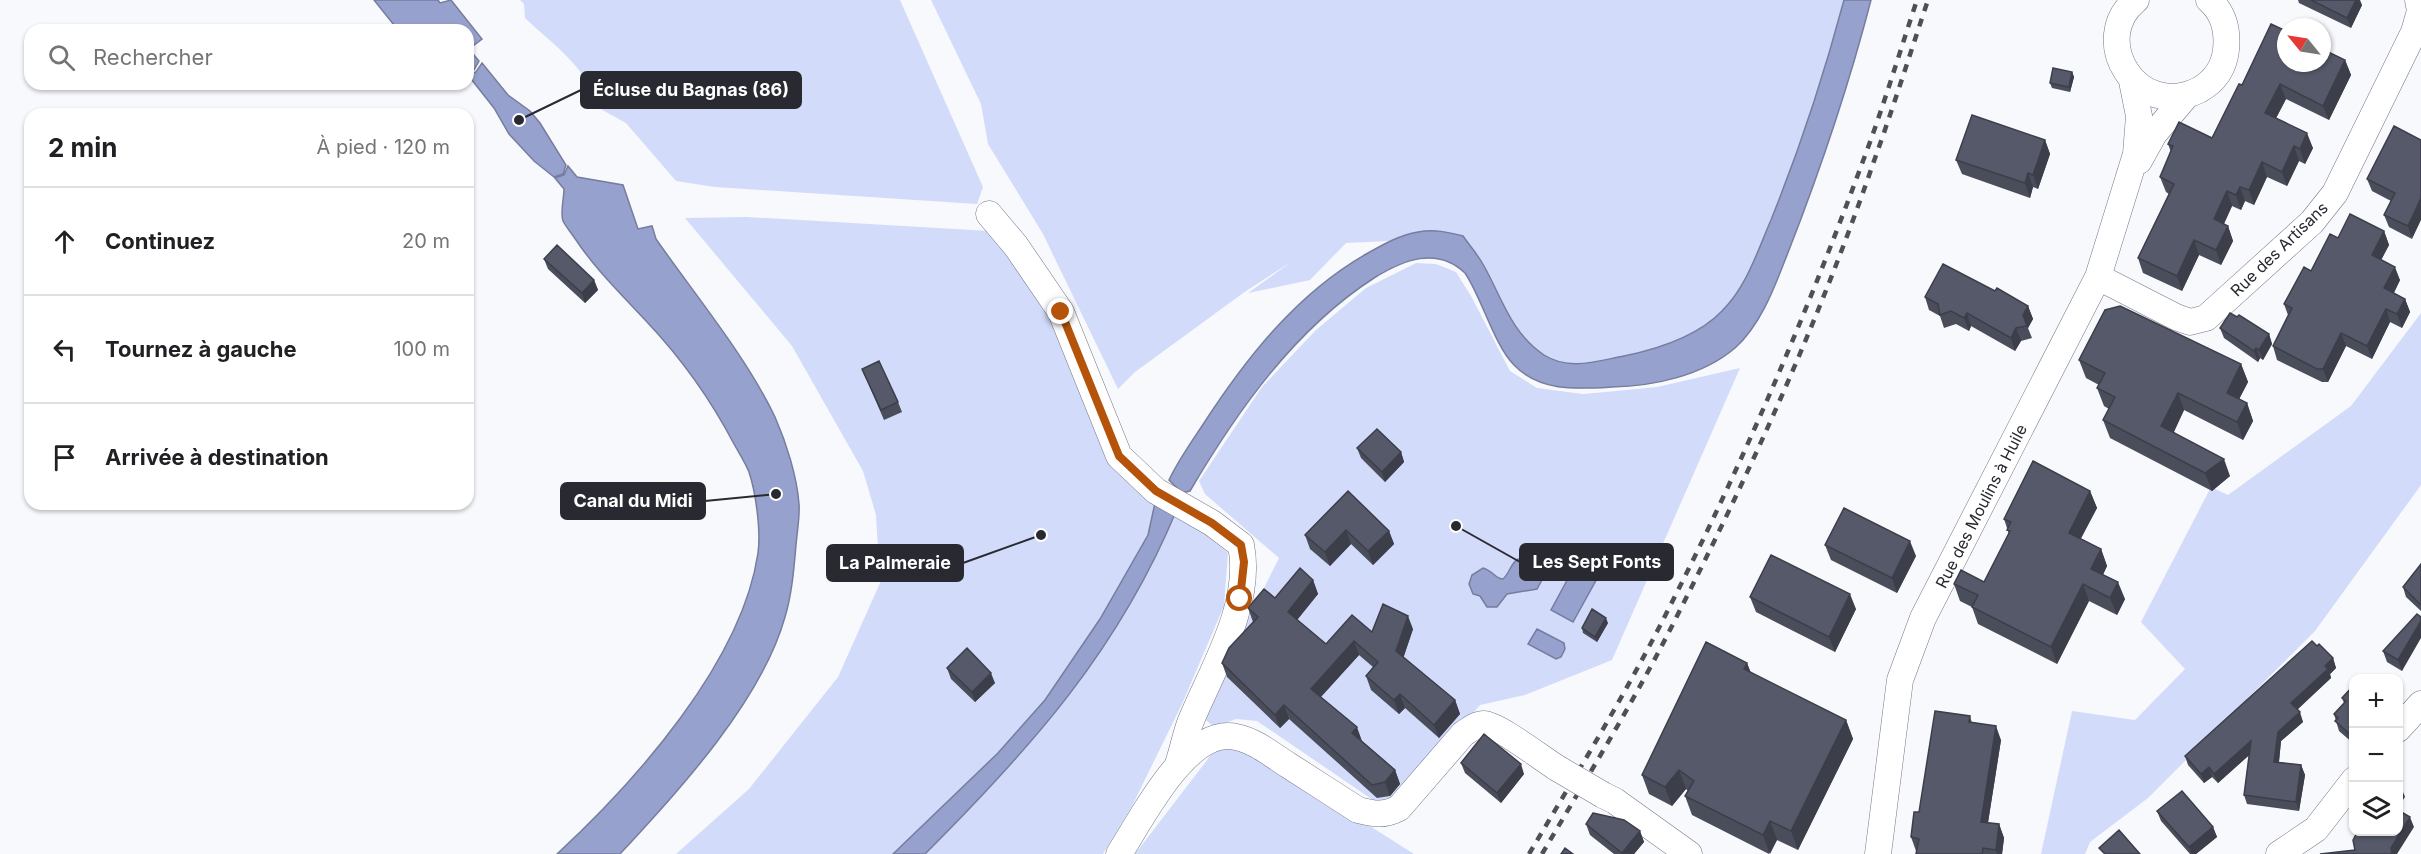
<!DOCTYPE html>
<html lang="fr">
<meta charset="utf-8">
<style>
:root{--surface:#fff;--page:#f6f6f6;--text:#202124;--muted:#757577;--line:#e0e0e0}
body{margin:0;font-family:Inter,sans-serif;background:var(--page);color:var(--text)}
.controls{position:absolute;right:18px;bottom:18px;display:grid;overflow:hidden;border-radius:12px;box-shadow:0 2px 4px #0004}
.controls button{width:54px;height:54px;display:grid;place-items:center;padding:0;border:0;border-bottom:2px solid var(--line);background:var(--surface);color:var(--text);font:30px sans-serif}
.compass{position:absolute;left:2277px;top:18px;width:54px;height:54px;border-radius:50%;background:var(--surface);box-shadow:0 2px 4px #0004;rotate:300deg}
.stop{position:absolute;width:18px;height:18px;margin:-14px;border:4px solid #b45309;border-radius:50%;background:#fff}
.stop.end{background:#b45309;border-color:#fff;box-shadow:0 2px 6px #0008}
.list{margin:0;padding:0;list-style:none}
h2{display:flex;justify-content:space-between;align-items:center;height:78px;margin:0;padding:0 24px;font-size:26px}
h2 small{font-size:20px;font-weight:400;color:var(--muted)}
.list li{display:grid;grid-template-columns:39px 1fr auto;gap:18px;align-items:center;box-sizing:border-box;height:108px;padding:0 24px;border-top:2px solid var(--line)}
.list b{display:block;font-size:22px;white-space:nowrap}
.list em{font-size:20px;font-style:normal;color:var(--muted)}
.icon{flex:none;width:33px;height:33px;fill:none;stroke:currentColor;stroke-width:2;stroke-linecap:round;stroke-linejoin:round}
.map{position:relative;flex:none;width:2421px;height:854px;overflow:hidden}
.search{position:absolute;background:var(--surface);box-shadow:0 2px 4px #0004;left:24px;top:24px;width:450px;height:66px;display:flex;align-items:center;gap:15px;box-sizing:border-box;padding:0 21px;border-radius:18px;color:var(--muted);font-size:22px}
.panel{position:absolute;background:var(--surface);box-shadow:0 2px 4px #0004;left:24px;top:108px;width:450px;height:402px;border-radius:18px}
.map>svg:first-child{display:block}
.green{fill:#d3dbfa}
.water{fill:#97a1cd;stroke:#767d9e;stroke-width:1.5}
.lines{fill:none;stroke-linecap:round;stroke-linejoin:round}
.minor-casing{stroke:#747889;stroke-width:27}
.minor{stroke:#fff;stroke-width:26}
.rail{stroke:#4f5057;stroke-width:4.5;stroke-dasharray:8 8;stroke-linecap:butt}
.minor-bridge-casing{stroke:#747889;stroke-width:27;stroke-linecap:butt}
.minor-bridge{stroke:#fff;stroke-width:26}
.wall{fill:#4a4d5a}
.shaded-wall{fill:#3c3e4a}
.building{fill:#565969;stroke:#3c3e4a;stroke-width:1.5}
.route{stroke:#b45309;stroke-width:8}
.labels{text-anchor:middle;stroke-width:6;stroke-linejoin:round;paint-order:stroke}
.street-label{font-size:16px;fill:#292a31;stroke:#fff}
.leader{fill:none;stroke:#292a31;stroke-width:2}
.callout-dot{fill:#292a31;stroke:#fff;stroke-width:2}
.callout{fill:#292a31;stroke:#292a31;stroke-width:2}
.callout-label{font-size:18px;text-anchor:middle;font-weight:bold;fill:#fff}
</style>
<div class="map">
<svg width="2421" height="854" viewBox="0 0 2421 854">
<rect width="100%" height="100%" fill="#f8f9fd"/>
<path class="green" d="M520,0H900L983,187L977,204L715,187L676,181L626,123L597,107C589,68 552,44 525,18L524,4Z
M931,0H1844C1824,75 1800,148 1771,220C1758,252 1747,286 1722,311C1697,337 1658,349 1624,356C1603,360 1577,369 1557,361C1526,349 1509,319 1496,291C1492,284 1489,272 1484,266C1477,258 1432,238 1420,231L1389,241L1346,243L1310,280L1248,293L1291,262L1246,291L1135,372L1118,389L1043,234L988,144L981,104Z
M747,217L989,231L1050,316L1105,451L1228,553L1224,606L1182,704L1133,804L1103,854H676L749,789L838,677L880,583L876,515L863,471L792,346L685,218Z
M1416,263L1436,264L1456,272L1471,296L1510,371L1537,388L1583,394L1616,391L1657,387L1740,368L1612,660L1525,695L1480,705L1397,802L1373,800L1257,721L1236,719L1214,727L1200,715L1279,558L1205,494L1199,481L1262,387L1316,330L1366,288Z
M2421,313V485L2315,631L2148,798L2090,842L2085,854H2041L2072,711L2135,720L2185,669L2141,622L2211,487L2228,495L2351,406Z
M1231,745L1302,783L1414,854H1135L1214,751Z"/>
<path class="water" d="M374,0H438L440,3L451,0L482,39L469,49L479,61L474,70L468,72V30H398Z
M1844,0H1871C1849,85 1821,168 1789,250C1776,283 1762,324 1735,348C1702,376 1654,386 1612,387C1577,389 1540,392 1514,365C1494,345 1482,298 1465,273C1437,246 1403,260 1374,278C1295,329 1237,411 1190,491L1182,493L1169,480C1178,461 1190,444 1202,426C1246,358 1297,293 1368,253C1384,244 1400,235 1418,232C1434,229 1448,232 1463,236C1470,246 1478,255 1484,266C1502,298 1511,333 1544,355C1569,371 1597,361 1624,356C1658,349 1697,337 1722,311C1747,286 1757,252 1771,220C1800,148 1824,75 1844,0Z
M482,63L508,95L530,111L540,123L566,165L563,174L554,177L534,161L509,134L494,108L468,75L476,72Z
M568,166L577,177L623,185L638,229L652,226L656,239C695,295 746,356 775,417C786,442 797,476 799,504C800,517 797,532 796,545C794,568 792,594 785,617C761,702 680,789 620,854H557C636,781 742,662 758,553C761,531 756,493 749,472C745,462 739,453 734,444C711,400 681,358 647,322C622,295 596,270 576,240C572,234 566,227 563,221C560,213 564,198 564,189L555,178L564,175Z
M1155,503L1177,509C1119,650 1031,748 925,854H893L998,753L1045,700L1100,619L1148,535Z
M1518,559L1521,564L1525,565L1531,561L1543,578L1537,589L1507,594L1497,607H1487L1480,596L1473,594L1469,584L1472,575L1483,568C1493,571 1496,579 1503,579C1510,573 1510,564 1518,559Z
M1577,562L1599,575L1573,622L1551,610Z
M1537,629L1564,643L1565,649L1561,657L1556,659L1528,644Z"/>
<g class="lines">
<g class="minor-casing">
<path id="minor" d="M2136,0C2088,39 2137,121 2199,90C2215,81 2224,68 2226,50C2228,31 2224,13 2209,0
M2139,161L2154,134L2186,96
M989,214L1016,246L1061,312L1119,456L1156,491L1212,523L1241,545C1253,605 1212,669 1190,723C1185,737 1182,753 1177,767
M2098,277L2176,317L2190,322L2206,318L2312,222L2335,193L2414,32L2420,11L2418,0
M2398,729L2421,704
M1603,795L1615,801L1689,854
M1119,854C1141,820 1187,726 1236,737C1256,741 1272,755 1288,765C1311,780 1335,795 1358,810C1374,814 1384,816 1399,808L1463,734C1469,730 1476,724 1484,724C1497,724 1544,760 1557,768
M1878,854L1900,680L1923,618L2098,277L2136,154L2139,116L2132,81
M2279,854L2316,829L2354,780"/>
</g>
<use href="#minor" class="minor"/>
<path class="rail" d="M1529,854C1577,773 1627,692 1669,608C1743,463 1807,313 1863,161C1883,108 1899,54 1917,0
M1542,854C1589,774 1638,695 1679,612C1753,466 1821,316 1874,161C1893,108 1910,54 1928,0"/>
<g class="minor-bridge-casing">
<path id="minor-bridge" d="M1557,768L1603,795"/>
</g>
<use href="#minor-bridge" class="minor-bridge"/>
</g>
<path class="wall" d="M2298,0H2356L2362,5L2351,28L2299,3Z
M2345,60L2351,75L2329,120L2286,99L2276,118L2313,148L2305,164L2299,161L2287,186L2267,177L2254,205L2245,201L2241,210L2232,206L2224,224L2228,226L2233,241L2221,265L2199,255L2182,291L2143,273L2138,258L2169,194L2166,192L2160,177L2171,152L2168,144L2212,138L2242,85Z
M2072,72L2074,77L2070,92L2052,88L2050,83Z
M2394,126L2412,239L2389,227L2384,215L2391,201L2372,191L2367,179Z
M2045,140L2050,154L2038,189L2033,187L2030,198L1962,174L1956,160Z
M2384,231L2389,245L2381,260L2400,280L2394,293L2405,299L2410,312L2402,328L2390,322L2372,359L2346,346L2328,382H2322L2277,360L2273,346L2288,315L2284,304L2338,238Z
M544,259L594,280L598,290L585,303L548,269Z
M1995,291L2028,306L2033,319L2028,328L2032,338L2021,341L2015,351L1971,326L1969,331L1956,324L1944,328L1940,316L1929,310L1925,297Z
M2237,317L2269,334L2272,344L2263,360L2260,358L2258,362L2224,338L2220,328Z
M2079,360L2241,364L2248,382L2239,399L2247,403L2253,421L2243,440L2184,410L2174,432L2230,476L2212,491L2110,438L2103,420L2109,409L2104,406L2097,388L2099,385L2086,378Z
M862,369L898,402L902,412L884,420Z
M1357,448L1401,452L1404,462L1385,482L1361,458Z
M1348,491L1389,531L1394,544L1373,565L1351,544L1330,566L1310,549L1305,535Z
M2090,491L2097,508L2080,539L2101,549L2107,566L2103,575L2125,599L2117,615L2089,601L2057,664L1978,624L1972,607L1960,601L1954,584L1984,582L2009,534L2004,519Z
M1825,545L1916,556L1897,593L1831,560Z
M2421,564V611L2406,597L2403,587Z
M1313,580L1318,594L1297,620L1326,644L1372,632L1413,629L1403,658L1455,700L1460,714L1439,738L1405,708L1399,714L1371,690L1366,676L1373,667L1359,655L1321,697L1362,741L1395,770L1400,784L1390,796L1377,798L1289,719L1280,728L1227,677L1222,663L1253,622L1248,608L1275,598Z
M1750,597L1856,609L1835,652L1756,612Z
M2417,614L2402,671L2387,662L2383,651Z
M1608,623L1597,642L1583,633L1582,628Z
M2317,646L2333,658L2336,668L2330,674L2331,678L2297,709L2303,722L2281,741L2279,762L2301,765L2305,775L2299,811L2247,804L2244,795L2249,755L2218,783L2212,777L2204,783L2188,765L2185,756Z
M1747,663L1751,673L1846,720L1853,739L1798,850L1777,840L1769,854L1692,815L1685,796L1688,791L1686,789L1672,806L1649,794L1642,775Z
M947,668L995,683L975,702L951,679Z
M2354,685V744L2339,731L2334,714L2344,703L2342,698Z
M1970,716L1972,723L2001,740L1988,823L1999,824L2004,838L2002,854H1916L1917,851H1916L1911,837L1919,812Z
M1461,763L1524,774L1501,803L1465,773Z
M2157,811L2213,827L2217,837L2196,854H2190L2161,821Z
M1586,824L1640,831L1644,842L1634,854H1614L1590,835Z"/>
<path class="shaded-wall" d="M2356,0H2360L2362,5L2351,28L2347,18Z
M2345,60L2351,75L2329,120L2323,106Z
M2072,72L2074,77L2070,92L2069,87Z
M2280,84L2286,99L2271,128L2265,113Z
M2307,133L2313,148L2305,164L2300,149Z
M2045,140L2050,154L2038,189L2033,175Z
M2294,146L2299,161L2287,186L2282,172Z
M2262,162L2267,177L2254,205L2249,190Z
M2028,173L2033,187L2030,198L2025,183Z
M2240,187L2245,201L2241,210L2236,195Z
M2227,191L2232,206L2219,234L2214,219Z
M2421,198V220L2412,239L2408,226Z
M2228,226L2233,241L2221,265L2216,250Z
M2384,231L2389,245L2377,268L2372,255Z
M2194,240L2199,255L2182,291L2177,276Z
M2395,267L2400,280L2389,302L2384,288Z
M594,280L598,290L585,303L582,293Z
M2405,299L2410,312L2402,328L2397,314Z
M2028,306L2033,319L2028,328L2023,315Z
M2386,309L2390,322L2372,359L2367,346Z
M1967,313L1971,326L1969,331L1964,318Z
M2016,328L2021,341L2015,351L2011,338Z
M2341,333L2346,346L2328,382L2323,369Z
M2269,334L2272,344L2263,360L2259,350Z
M2256,348L2260,358L2258,362L2254,351Z
M2241,364L2248,382L2233,411L2227,393Z
M2178,393L2184,410L2168,444L2161,426Z
M2247,403L2253,421L2243,440L2237,422Z
M1401,452L1404,462L1385,482L1382,472Z
M2224,459L2230,476L2212,491L2205,473Z
M2090,491L2097,508L2075,550L2069,533Z
M1346,530L1351,544L1330,566L1325,552Z
M1389,531L1394,544L1373,565L1368,551Z
M1910,541L1916,556L1897,593L1892,578Z
M2101,549L2107,566L2097,586L2091,569Z
M1313,580L1318,594L1293,625L1288,612Z
M2118,582L2125,599L2117,615L2110,598Z
M2083,584L2089,601L2057,664L2051,647Z
M1850,594L1856,609L1835,652L1829,637Z
M1408,616L1413,629L1401,665L1396,651Z
M1606,618L1608,623L1597,642L1595,637Z
M2421,621V638L2402,671L2398,660Z
M1354,641L1359,655L1316,702L1311,689Z
M2333,658L2336,668L2330,674L2331,678L2295,712L2291,703L2325,666Z
M1747,663L1754,682L1744,669Z
M991,673L995,683L975,702L972,692Z
M1400,694L1405,708L1399,714L1394,700Z
M1455,700L1460,714L1439,738L1434,725Z
M1284,705L1289,719L1280,728L1275,715Z
M2300,712L2303,722L2281,741L2278,771L2274,762L2278,732Z
M1846,720L1853,739L1798,850L1791,831Z
M1996,726L2001,740L1986,835L1981,822Z
M1357,727L1362,741L1352,733Z
M2251,741L2255,750L2218,783L2214,774Z
M1521,764L1524,774L1501,803L1497,793Z
M2301,765L2305,775L2299,811L2296,802Z
M2209,767L2212,777L2204,783L2201,774Z
M1395,770L1400,784L1390,796L1385,782Z
M1679,770L1686,789L1672,806L1665,787Z
M2401,787L2405,797L2398,807V792Z
M2410,817L2414,827L2397,854H2392L2391,848Z
M1770,821L1777,840L1770,854L1763,835Z
M1999,824L2004,838L2002,854H1997L1996,850Z
M2213,827L2217,837L2196,854H2191L2189,847Z
M1640,831L1644,842L1634,854H1623L1622,853Z"/>
<path class="building" d="M2311,0H2356L2347,18Z
M2271,24L2286,31V63H2322V49L2345,60L2323,106L2280,84L2265,113L2307,133L2300,149L2294,146L2282,172L2262,162L2249,190L2240,187L2236,195L2227,191L2214,219L2228,226L2216,250L2194,240L2177,276L2138,258L2174,184L2160,177L2173,146L2168,144L2179,122L2212,138L2239,84L2242,85Z
M2053,68L2072,72L2069,87L2050,83Z
M1972,115L2045,140L2033,175L2028,173L2025,183L1956,160Z
M2394,126L2421,140V198L2408,226L2384,215L2395,193L2367,179Z
M2350,214L2384,231L2372,255L2395,267L2384,288L2405,299L2397,314L2386,309L2367,346L2341,333L2323,369H2317L2273,346L2292,308L2284,304L2304,267L2311,271L2330,234L2338,238Z
M557,245L594,280L582,293L544,259Z
M1943,264L1995,291L1997,288L2028,306L2023,315L2027,326L2016,328L2011,338L1967,313L1964,318L1951,311L1940,315L1938,304L1925,297Z
M2120,306L2241,364L2227,393L2247,403L2237,422L2178,393L2161,426L2224,459L2205,473L2103,420L2115,397L2097,388L2105,373L2079,360L2105,310Z
M2230,313L2237,317L2239,315L2269,334L2259,350L2256,348L2254,351L2220,328Z
M879,361L898,402L881,410L862,369Z
M1377,429L1401,452L1382,472L1357,448Z
M2033,461L2090,491L2069,533L2101,549L2091,569L2118,582L2110,598L2083,584L2051,647L1972,607L1978,595L1954,584L1961,570L1984,582L2010,531L2007,530L2011,522L2004,519Z
M1348,491L1389,531L1368,551L1346,530L1325,552L1305,535Z
M1844,508L1910,541L1892,578L1825,545Z
M1771,555L1850,594L1829,637L1750,597Z
M2421,564V605L2403,587Z
M1300,568L1313,580L1288,612L1326,644L1352,615L1372,632L1383,604L1408,616L1396,651L1455,700L1434,725L1400,694L1394,700L1366,676L1378,662L1354,641L1311,689L1357,727L1352,733L1395,770L1385,782L1372,785L1284,705L1275,715L1222,663L1229,648L1258,617L1248,608L1264,589L1275,598Z
M1592,609L1606,618L1595,637L1582,628Z
M2417,614L2421,617V621L2398,660L2383,651Z
M2312,641L2317,646L2319,644L2333,658L2325,666L2328,669L2291,703L2300,712L2278,732L2274,762L2301,765L2296,802L2244,795L2251,741L2214,774L2209,767L2201,774L2185,756Z
M1706,642L1747,663L1744,669L1846,720L1791,831L1770,821L1763,835L1685,796L1694,781L1679,770L1665,787L1642,775Z
M967,648L991,673L972,692L947,668Z
M2363,675L2370,678H2359Z
M2354,685V737H2353L2335,721L2338,718L2334,714L2346,701L2342,698Z
M1935,711L1970,716L1969,722L1996,726L1981,822L1999,824L1996,850L1983,848L1982,854H1916L1919,839L1911,837L1914,812H1919Z
M1484,734L1521,764L1497,793L1461,763Z
M2182,791L2213,827L2189,847L2157,811Z
M2398,810L2410,817L2391,848L2392,854H2320L2355,850L2353,840L2358,831H2398Z
M1593,813L1624,820L1640,831L1622,853L1586,824Z
M2119,830L2140,854H2105L2099,848Z
M1565,848L1573,854H1561Z"/>
<g class="lines">
<path class="route" d="M1061,312L1119,456L1156,491L1212,523L1241,545L1244,562L1240,599"/>
</g>
<g class="labels">
<g class="street-label">
<text transform="translate(2279 249) rotate(-44)" y="6">Rue des Artisans</text>
<text transform="translate(1981 506) rotate(-63)" y="6">Rue des Moulins à Huile</text>
</g>
</g>
<path class="leader" d="M519 120L581 90M776 494L705 501M1456 526L1520 562M1041 535L963 563"/>
<g class="callout-dot">
<circle cx="519" cy="120" r="6"/>
<circle cx="776" cy="494" r="6"/>
<circle cx="1456" cy="526" r="6"/>
<circle cx="1041" cy="535" r="6"/>
</g>
<g class="callout">
<rect x="581" y="72" width="220" height="36" rx="6"/>
<rect x="561" y="483" width="144" height="36" rx="6"/>
<rect x="1520" y="544" width="153" height="36" rx="6"/>
<rect x="827" y="545" width="136" height="36" rx="6"/>
</g>
<g class="callout-label">
<text x="691" y="96">Écluse du Bagnas (86)</text>
<text x="633" y="507">Canal du Midi</text>
<text x="1597" y="568">Les Sept Fonts</text>
<text x="895" y="569">La Palmeraie</text>
</g>
</svg>
<div class="controls">
<button>+</button>
<button>−</button>
<button><svg class="icon" aria-label="layers" viewBox="0 0 24 24"><path d="M12 4l9 5-9 5-9-5zM3 14l9 5 9-5"/></svg></button>
</div>
<svg class="compass" viewBox="-18 -18 36 36"><path d="M0-13l5 13h-10z" fill="#e53935"/><path d="M0 13l5-13h-10z" fill="#757577"/></svg>
<div class="stop" style="left:1240px;top:599px"></div>
<div class="stop end" style="left:1061px;top:312px"></div>
<div class="search"><svg class="icon" aria-label="search" viewBox="0 0 24 24"><circle cx="10" cy="10" r="6"/><path d="M15 15l6 6"/></svg>Rechercher</div>
<section class="panel">
<h2>2 min<small>À pied · 120 m</small></h2>
<ul class="list">
<li><svg class="icon" aria-label="ahead" viewBox="0 0 24 24"><path d="M12 20V5M6 11l6-6 6 6"/></svg><div><b>Continuez</b></div><em>20 m</em></li>
<li><svg class="icon" aria-label="left" viewBox="0 0 24 24"><path d="M17 20v-9H6M10 6l-5 5 5 5"/></svg><div><b>Tournez à gauche</b></div><em>100 m</em></li>
<li><svg class="icon" aria-label="arrive" viewBox="0 0 24 24"><path d="M6 21V4h12l-3 4 3 4H6"/></svg><div><b>Arrivée à destination</b></div></li>
</ul>
</section>
</div>
